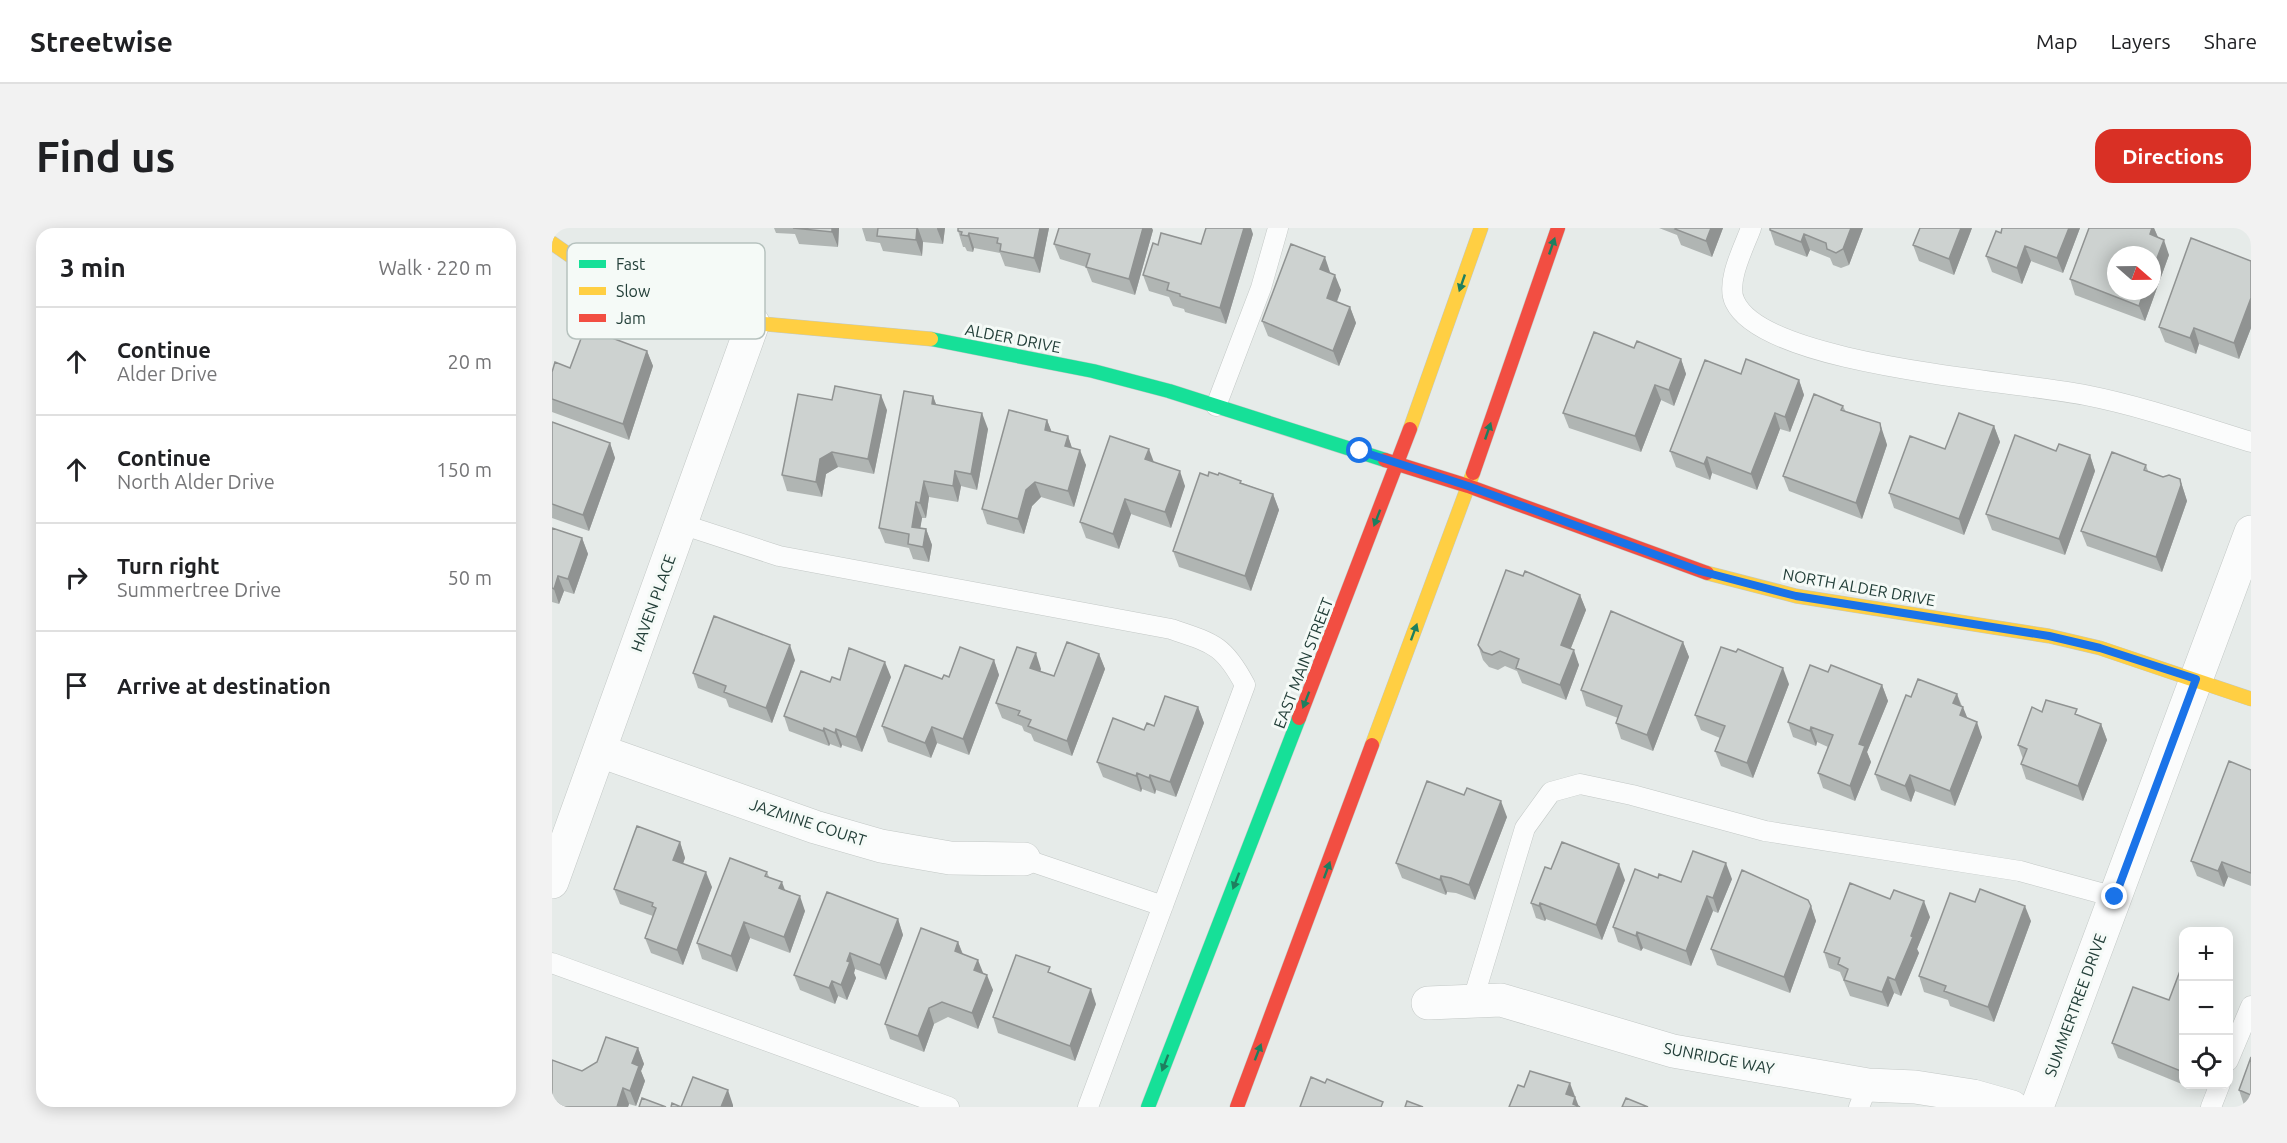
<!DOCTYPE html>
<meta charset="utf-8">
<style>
:root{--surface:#fff;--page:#f2f2f2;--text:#202124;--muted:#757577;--line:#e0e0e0;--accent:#d93025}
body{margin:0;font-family:Ubuntu,sans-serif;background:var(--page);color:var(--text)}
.controls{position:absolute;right:18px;bottom:18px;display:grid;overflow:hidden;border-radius:12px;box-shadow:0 3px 15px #0003}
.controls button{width:54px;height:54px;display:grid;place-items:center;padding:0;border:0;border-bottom:2px solid var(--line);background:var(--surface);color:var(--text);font:30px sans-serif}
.compass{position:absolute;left:1555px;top:18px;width:54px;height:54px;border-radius:50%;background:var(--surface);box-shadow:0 3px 15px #0003;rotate:110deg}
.stop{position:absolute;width:18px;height:18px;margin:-14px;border:4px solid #1a73e8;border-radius:50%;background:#fff}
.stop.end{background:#1a73e8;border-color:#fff;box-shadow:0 2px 6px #0008}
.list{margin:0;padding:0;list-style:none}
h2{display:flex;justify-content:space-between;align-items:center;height:78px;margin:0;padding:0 24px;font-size:26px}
h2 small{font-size:20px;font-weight:400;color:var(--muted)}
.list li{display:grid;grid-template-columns:39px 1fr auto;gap:18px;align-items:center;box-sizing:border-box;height:108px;padding:0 24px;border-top:2px solid var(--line)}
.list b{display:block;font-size:22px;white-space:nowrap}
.list p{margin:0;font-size:20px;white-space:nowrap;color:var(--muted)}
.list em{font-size:20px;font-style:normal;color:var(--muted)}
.icon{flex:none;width:33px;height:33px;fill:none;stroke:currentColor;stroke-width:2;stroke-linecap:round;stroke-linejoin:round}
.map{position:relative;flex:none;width:1699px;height:879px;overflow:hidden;border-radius:18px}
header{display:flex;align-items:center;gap:36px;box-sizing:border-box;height:84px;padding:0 30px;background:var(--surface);border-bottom:2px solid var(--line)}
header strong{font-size:28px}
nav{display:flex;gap:33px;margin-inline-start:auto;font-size:21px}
.intro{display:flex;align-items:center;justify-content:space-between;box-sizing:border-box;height:144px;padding:0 36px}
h1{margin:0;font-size:42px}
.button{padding:15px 27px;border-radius:18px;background:var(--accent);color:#fff;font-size:21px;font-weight:700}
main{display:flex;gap:36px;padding:0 36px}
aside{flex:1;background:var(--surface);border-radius:18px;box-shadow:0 3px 15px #0003}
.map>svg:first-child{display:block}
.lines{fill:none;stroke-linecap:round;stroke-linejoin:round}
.lane-casing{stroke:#c3c8c6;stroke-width:21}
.street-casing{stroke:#c3c8c6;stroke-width:34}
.fast-casing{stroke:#c1c9c6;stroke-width:15}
.slow-casing{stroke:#c1c9c6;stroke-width:15}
.jam-casing{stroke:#c1c9c6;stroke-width:15}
.lane{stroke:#fbfcfc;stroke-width:20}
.street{stroke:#fbfcfc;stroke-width:33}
.fast{stroke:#16e098;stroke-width:14}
.slow{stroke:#ffcf43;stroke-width:14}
.jam{stroke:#f24e42;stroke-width:14}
.wall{fill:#b0b5b3}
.shaded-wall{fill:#909392}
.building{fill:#cdd2d0;stroke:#909392;stroke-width:1.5}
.oneway{fill:#1e7f5f}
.route{stroke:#1a73e8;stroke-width:8}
.labels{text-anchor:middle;stroke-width:6;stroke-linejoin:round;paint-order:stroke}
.street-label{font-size:16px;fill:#233f39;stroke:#f5faf7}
.key{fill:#f5faf7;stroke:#b6c2be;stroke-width:1.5}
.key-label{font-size:16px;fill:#233f39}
</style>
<header>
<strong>Streetwise</strong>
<nav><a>Map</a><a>Layers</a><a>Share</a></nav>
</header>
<div class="intro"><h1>Find us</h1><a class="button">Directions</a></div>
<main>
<aside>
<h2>3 min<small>Walk · 220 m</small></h2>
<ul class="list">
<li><svg class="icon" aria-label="ahead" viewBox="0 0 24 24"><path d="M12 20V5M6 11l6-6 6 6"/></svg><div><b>Continue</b><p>Alder Drive</p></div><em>20 m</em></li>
<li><svg class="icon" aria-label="ahead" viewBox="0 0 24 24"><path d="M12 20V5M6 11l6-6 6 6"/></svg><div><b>Continue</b><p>North Alder Drive</p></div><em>150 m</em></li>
<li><svg class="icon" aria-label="right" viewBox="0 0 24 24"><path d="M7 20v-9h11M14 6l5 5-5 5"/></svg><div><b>Turn right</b><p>Summertree Drive</p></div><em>50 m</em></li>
<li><svg class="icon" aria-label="arrive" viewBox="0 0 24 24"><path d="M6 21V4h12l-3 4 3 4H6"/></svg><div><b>Arrive at destination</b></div></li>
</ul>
</aside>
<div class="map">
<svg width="1699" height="879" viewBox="0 0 1699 879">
<rect width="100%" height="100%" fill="#e6ebe9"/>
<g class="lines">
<g class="lane-casing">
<path id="lane" d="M1199,0C1192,19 1173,55 1183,74C1213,138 1464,153 1533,167C1589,178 1644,197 1699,214
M664,178L709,60L726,0
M129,296L227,328L619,401C661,415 672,417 693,457L536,879
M472,631L611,678
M0,735L397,879
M920,775L973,600L999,564L1028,556L1080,567L1213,603L1468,643L1563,669
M1676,833L1699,778
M1307,879L1316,857
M1659,879L1668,856"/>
</g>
<g class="street-casing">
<path id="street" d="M48,523L263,599L329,618L398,630L472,631
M0,654L201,95
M876,775L949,772L1121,823L1316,857L1363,859L1421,868L1460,879
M1485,879L1699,304"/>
</g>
<g class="fast-casing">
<path id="fast" d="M379,111L541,143L617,163L833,232
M596,879L747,490"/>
</g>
<g class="slow-casing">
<path id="slow" d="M0,15L33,38L85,60L201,95L379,111
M858,201L929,0
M1155,345L1244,368L1497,408L1548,420L1699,471
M820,517L921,245"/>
</g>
<g class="jam-casing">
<path id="jam" d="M833,232L916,258L1155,345
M921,245L1006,0
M747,490L858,201
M685,879L820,517"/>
</g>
<use href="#lane" class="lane"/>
<use href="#street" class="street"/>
<use href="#fast" class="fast"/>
<use href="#slow" class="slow"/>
<use href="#jam" class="jam"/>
</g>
<path class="wall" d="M222,0H287L286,19L247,16L243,6L224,5Z
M310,0H393L391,16L371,14L370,28L331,23L328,15L314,13Z
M497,0L488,45L453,38L448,25L422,20L421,24L415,23L413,19H411L406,3Z
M1107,0H1171L1160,29L1129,17L1125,7Z
M1311,0L1297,37L1289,40L1281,37L1278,30L1258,22L1255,29L1223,17L1218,2Z
M1420,0L1402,47L1367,33L1361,17Z
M1450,0H1528L1511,45L1479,33L1470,56L1440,44L1434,28L1449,5Z
M1537,0H1602L1606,9L1617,27L1593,93L1523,67L1518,51Z
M601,2L583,67L540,54L534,39L508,31L502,16Z
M701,6L674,96L633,84L632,81L621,78L617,69L597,63L591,47L606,17L649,16Z
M1699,33V100L1687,131L1647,116L1644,126L1613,114L1607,99Z
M778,44L789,62L785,74L798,79L804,95L787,138L716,108L710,93Z
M1082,120L1129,131L1134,146L1122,178L1109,172L1089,224L1017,200L1011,185Z
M95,123L101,138L77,212L0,184V144Z
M1189,146L1247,152L1252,167L1238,204L1228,201L1205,262L1160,245L1158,252L1124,239L1118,223Z
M381,168L384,177L436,201L425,262L409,258L406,274L377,269L374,290H370L368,300L374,301L380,317L377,334L361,331L357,320L333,315L327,300Z
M1291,178L1294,184L1333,210L1335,217L1310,291L1237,263L1231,248Z
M335,182L322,246L286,239L274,246L270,269L235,263L230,247Z
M495,192L499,203L516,208L520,220L534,237L522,279L489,269L480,278L472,306L435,296L430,281Z
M0,194L58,215L63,230L37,303L0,290Z
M1442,198L1448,214L1412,307L1342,280L1337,265L1393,221Z
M1504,223L1538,227L1543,243L1513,327L1440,302L1434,286Z
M602,234L633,258L619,300L579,286L567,321L534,310L528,294Z
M1594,237L1596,243L1611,249L1628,251L1635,273L1610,344L1535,318L1529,303Z
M656,248L690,255L721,266L727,282L699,363L627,339L621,323Z
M0,300L30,310L36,326L22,366L12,363L7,376L0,374Z
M971,348L1028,367L1034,382L1019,420L1027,437L1014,472L970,455L965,443L953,438L946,442L937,439L931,432L926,417Z
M1131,414L1137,429L1101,523L1069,511L1064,495L1066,490L1034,478L1029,462Z
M547,426L553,441L520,528L482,513L479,506L472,503L470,498L450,490L444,475L489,441L488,444L502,448Z
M243,432L220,495L177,479L174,471L146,460L141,445Z
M442,432L447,447L417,527L385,515L379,530L336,514L330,498L390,451Z
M1276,444L1330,457L1336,473L1315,524L1319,534L1303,573L1271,560L1266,545L1276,519L1265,514L1264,518L1241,509L1236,494Z
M339,449L310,524L290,517L289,520L278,516L277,518L237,503L232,488L278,454L288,452Z
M1237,456L1201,550L1169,538L1163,523L1168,510L1149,502L1143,487Z
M1405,466L1415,490L1430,509L1403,578L1363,563L1359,574L1329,562L1323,546Z
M646,479L652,495L624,569L604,562L603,566L590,561L589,564L551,549L545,534L592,502Z
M1490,484L1527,488L1549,496L1555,512L1531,573L1474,551L1469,536L1471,531L1466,517Z
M1699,542V658L1676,649L1672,659L1645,648L1639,633Z
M912,567L955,589L923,672L904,665L895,664L894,667L850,650L844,635Z
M128,614L133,630L131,635L160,659L131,737L99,725L93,710L101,688L68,676L62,661Z
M999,641L1073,652L1050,712L994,691L993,693L984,690L979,675Z
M215,644L217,649L233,662L253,683L238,725L198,710L185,744L150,731L145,715Z
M1106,650L1129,654L1180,651L1166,685L1161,683L1139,738L1091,720L1089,723L1066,714L1061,699Z
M1423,674L1479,693L1442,794L1398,778L1396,772L1372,764L1367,748Z
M1259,678L1264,693L1238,765L1165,737L1159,721Z
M1378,689L1365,721L1367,725L1349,768L1342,765L1336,779L1298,768L1288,744L1277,740L1272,724Z
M346,691L351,707L334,752L303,741L302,745L304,750L295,772L286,768L283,776L248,762L242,747Z
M406,714L411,726L431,745L441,762L426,801L396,789L382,796L372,824L338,811L333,796Z
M1632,735V856H1638L1637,859L1566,830L1560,815L1617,772Z
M544,776L523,833L446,805L441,789Z
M86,820L92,836L89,843L93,853L84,878L77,876L76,879H0L30,843Z
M1699,829V879H1697L1692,877L1687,862Z"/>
<path class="shaded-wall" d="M280,0H287L286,19L280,4Z
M365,0H366L371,14L370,28L364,12Z
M385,0H393L391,16L385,1Z
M488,0H497L488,45L482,30Z
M591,0H600L601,2L583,67L577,51Z
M692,0H699L701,6L674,96L668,80Z
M1159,0H1171L1160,29L1154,13Z
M1299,0H1311L1297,37L1291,21Z
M1409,0H1420L1402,47L1397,31Z
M1517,0H1528L1511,45L1505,30Z
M1600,0H1602L1607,12L1598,6Z
M417,5L422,20L421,24L416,8Z
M1252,6L1258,22L1255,29L1249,14Z
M1612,12L1617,27L1593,93L1587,78L1592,63H1600V43Z
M1473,18L1479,33L1470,56L1465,40Z
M773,29L778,44L774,57L768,41Z
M783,47L789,62L780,86L775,70Z
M1699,70V100L1687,131L1682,115Z
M798,79L804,95L787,138L781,123Z
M1642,100L1647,116L1644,126L1638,110Z
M95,123L101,138L77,212L71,196Z
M1129,131L1134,146L1122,178L1117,162Z
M1247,152L1252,167L1238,204L1233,189Z
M1103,157L1109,172L1089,224L1083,208Z
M329,167L335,182L322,246L316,231Z
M381,168L387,184L380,176Z
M430,185L436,201L425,262L419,246Z
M1223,185L1228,201L1205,262L1199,246Z
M495,192L501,207L493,202Z
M1328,195L1335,217L1310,291L1304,275Z
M1442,198L1448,214L1412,307L1407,291Z
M516,208L521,223L513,218Z
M58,215L63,230L37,303L31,287Z
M597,221L603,237L593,231Z
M528,222L534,237L522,279L516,263Z
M280,224L286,239L274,246L270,269L264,254L268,231Z
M1538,227L1543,243L1513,327L1507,311Z
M1155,229L1160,245L1158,252L1152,236Z
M403,243L409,258L406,274L401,258Z
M628,243L633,258L619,300L613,284Z
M1628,251L1635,273L1610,344L1604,329Z
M372,253L377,269L374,290L368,275Z
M483,254L489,269L480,278L472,306L466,291L474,262Z
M721,266L727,282L699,363L693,348Z
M573,271L579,286L567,321L561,306Z
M364,274L370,290L366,314L360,299Z
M374,301L380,317L377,334L371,319Z
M30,310L36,326L22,366L16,351Z
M6,348L12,363L7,376L2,361Z
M1028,367L1034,382L1014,432L1009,417Z
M1131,414L1137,429L1101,523L1095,507Z
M238,417L243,432L220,495L214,480Z
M1022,422L1027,437L1014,472L1008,457Z
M484,425L489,441L484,455L478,440Z
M547,426L553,441L520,528L515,513Z
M442,432L447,447L417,527L411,511Z
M333,434L339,449L310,524L304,509Z
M1231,440L1237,456L1201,550L1195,535Z
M1330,457L1336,473L1315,524L1319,534L1303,573L1298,558L1307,516Z
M1405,466L1410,481L1411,479L1417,494L1413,503L1401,475Z
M646,479L652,495L624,569L618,554Z
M1425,494L1430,509L1403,578L1398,563Z
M1549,496L1555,512L1531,573L1526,558Z
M380,499L385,515L379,530L373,515Z
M1259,499L1265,514L1264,518L1258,503Z
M272,500L278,516L277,518L271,503Z
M284,501L290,517L289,520L283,505Z
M585,545L590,561L589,564L584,548Z
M598,547L604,562L603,566L597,550Z
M1358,547L1363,563L1359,574L1353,558Z
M949,573L955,589L923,672L917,657Z
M128,614L133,630L127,647L121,632Z
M1670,634L1676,649L1672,659L1666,643Z
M1174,635L1180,651L1166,685L1161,670Z
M1067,636L1073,652L1050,712L1044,697Z
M154,644L160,659L131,737L125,722Z
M889,648L895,664L894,667L888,652Z
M230,654L236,670L227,660Z
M248,668L253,683L238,725L232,709Z
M1155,668L1161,683L1139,738L1134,723Z
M1372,673L1378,689L1365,721L1367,725L1349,768L1343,752Z
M988,675L994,691L993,693L987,678Z
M1259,678L1264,693L1238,765L1232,749Z
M1473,678L1479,693L1442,794L1436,779Z
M346,691L351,707L334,752L328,737Z
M192,694L198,710L185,744L179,728Z
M1085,704L1091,720L1089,723L1084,708Z
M406,714L412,730L403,723Z
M298,725L303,741L302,745L304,750L295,772L289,757Z
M426,732L432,747L422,742Z
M435,747L441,762L426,801L420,785Z
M1336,749L1342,765L1336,779L1330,764Z
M280,753L286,768L283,776L277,760Z
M539,761L544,776L523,833L518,818Z
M377,780L382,796L372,824L366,808Z
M86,820L92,836L89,843L93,853L84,878L78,863L80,835Z
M1018,855L1027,879H1022L1014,866Z
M71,860L77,876L76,879H65Z
M176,862L181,877V879H169Z"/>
<path class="building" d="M241,0H280V4Z
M326,0H365L364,12L325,8Z
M406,0H488L482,30L448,23L449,16L445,15L446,10L417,5L416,8L409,7L410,4L406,3Z
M507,0H591L577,51L534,39L538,26L502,16Z
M654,0H692L668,80L628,68V66L615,62L617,55L591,47L601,15L606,17L609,5L649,16Z
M1124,0H1159L1154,13L1123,1Z
M1218,0H1299L1291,21L1284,25L1275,21L1274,15L1252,6L1249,14L1218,2Z
M1368,0H1409L1397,31L1361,17Z
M1450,0H1517L1505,30L1473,18L1465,40L1434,28L1444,3L1449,5Z
M1537,0H1600L1598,6L1612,12L1600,43V27H1564V63H1592L1587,78L1518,51Z
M1639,10L1699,33V70L1682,115L1642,100L1638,110L1607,99Z
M739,16L773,29L768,41L783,47L775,70L798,79L781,123L710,93Z
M33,100L95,123L71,196L0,171V144L3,134L18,140Z
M1042,104L1082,120L1085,113L1129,131L1117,162L1103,157L1083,208L1011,185Z
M1194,131L1247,152L1233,189L1223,185L1199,246L1155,229L1152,236L1118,223L1153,132L1189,146Z
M283,158L329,167L316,231L280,224L268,231L264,254L230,247L246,166L280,172Z
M352,163L381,168L380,176L430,185L419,246L403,243L401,258L372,253L368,275L364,274L360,299L374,301L371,319L356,316L357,306L327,300Z
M1262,166L1291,178L1289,182L1328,195L1329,202L1304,275L1231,248Z
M457,182L495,192L493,202L516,208L513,218L528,222L516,263L483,254L474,262L466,291L430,281Z
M1407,185L1442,198L1407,291L1337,265L1358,208L1393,221Z
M0,194L58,215L31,287L0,276Z
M1463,207L1504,223L1507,216L1538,227L1507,311L1434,286Z
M558,208L597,221L593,231L628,243L613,284L573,271L561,306L528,294Z
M1560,224L1594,237L1592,242L1611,249L1617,247L1628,251L1629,257L1604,329L1529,303Z
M657,244L666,247L667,245L689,253L688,255L721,266L693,348L621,323L648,245L656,248Z
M0,300L30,310L16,351L6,348L2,361L0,360Z
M954,342L971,348L973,343L1028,367L1009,417L1022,422L1008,457L964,440L967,431L948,423L940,427L931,424L926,417Z
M1059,383L1131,414L1095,507L1064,495L1070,478L1029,462Z
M162,388L238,417L214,480L172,464L174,458L141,445Z
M515,414L547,426L515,513L476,498L479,492L466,487L468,483L444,475L465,419L484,425L478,440L502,448Z
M408,419L442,432L411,511L380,499L373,515L330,498L353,437L390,451L392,447L397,449Z
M1169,419L1184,424L1186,421L1231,440L1195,535L1163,523L1173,498L1143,487Z
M297,420L333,434L304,509L284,501L283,505L272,500L271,503L232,488L249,443L278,454L280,449L288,452Z
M1258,437L1276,444L1279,437L1330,457L1307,516L1313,518L1298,558L1266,545L1281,507L1259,499L1258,503L1236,494Z
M1366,451L1405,466L1401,475L1411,479L1408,487L1425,494L1398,563L1358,547L1353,558L1323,546L1354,467L1359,469Z
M613,468L646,479L618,554L598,547L597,550L585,545L584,548L545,534L561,490L592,502L595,495L602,498Z
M1494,472L1525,481L1523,486L1549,496L1526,558L1469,536L1475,521L1466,517L1480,479L1490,484Z
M1677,533L1699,542V645L1670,634L1666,643L1639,633Z
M875,553L912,567L915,560L949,573L917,657L899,650L889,648L888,652L844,635Z
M85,598L128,614L121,632L154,644L125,722L93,710L104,680L100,678L101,675L62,661Z
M1010,614L1067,636L1044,697L988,675L987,678L979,675L993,639L999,641Z
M1141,623L1174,635L1161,670L1155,668L1134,723L1085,704L1084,708L1061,699L1083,641L1106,650L1107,646L1129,654Z
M178,630L215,644L213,648L230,654L227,660L248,668L232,709L192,694L179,728L145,715Z
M1190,642L1256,672L1259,678L1232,749L1159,721Z
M1298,655L1338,671L1342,662L1372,673L1359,708L1361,709L1343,752L1336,749L1330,764L1292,752L1296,741L1286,736L1288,730L1272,724Z
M1428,661L1473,678L1436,779L1392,763L1394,758L1367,748L1398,665L1423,674Z
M275,664L346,691L328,737L298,725L295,733L298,734L289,757L280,753L277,760L242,747Z
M369,700L406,714L403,723L426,732L422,742L435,747L420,785L390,774L377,780L366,808L333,796Z
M464,727L498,739L496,744L539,761L518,818L441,789Z
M1631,735H1632L1631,844L1560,815L1581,759L1617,772Z
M54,809L86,820L80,835L87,838L78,863L71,860L65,879H0V832L30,843L45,834Z
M1699,829V867L1687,862Z
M978,843L1018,855L1014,866L1023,869L1021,876L1028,879H957L966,857L972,859Z
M141,849L176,862L169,879H119L120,875L129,879Z
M759,849L773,855L775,851L831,874L829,879H748Z
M90,870L114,879H87Z
M1074,870L1096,879H1070Z
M855,873L871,879H853Z"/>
<defs><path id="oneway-solid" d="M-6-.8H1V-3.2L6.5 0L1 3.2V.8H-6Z" transform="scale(1.5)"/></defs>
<g class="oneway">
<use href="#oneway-solid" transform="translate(1000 18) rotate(-71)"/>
<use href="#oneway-solid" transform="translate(910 55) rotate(109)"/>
<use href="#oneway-solid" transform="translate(936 203) rotate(-71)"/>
<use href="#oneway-solid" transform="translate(825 290) rotate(111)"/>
<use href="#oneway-solid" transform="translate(862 404) rotate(-70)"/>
<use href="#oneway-solid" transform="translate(754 472) rotate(111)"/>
<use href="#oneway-solid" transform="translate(775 642) rotate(-70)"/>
<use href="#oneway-solid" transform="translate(684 653) rotate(111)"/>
<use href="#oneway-solid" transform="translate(706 824) rotate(-69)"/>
<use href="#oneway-solid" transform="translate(613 835) rotate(111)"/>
</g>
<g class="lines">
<path class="route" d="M808,223L916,258L1148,343L1244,368L1497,408L1548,420L1644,451L1563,669"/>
</g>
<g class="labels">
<g class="street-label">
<text transform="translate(461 110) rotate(11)" y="6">ALDER DRIVE</text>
<text transform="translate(1307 359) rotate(10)" y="6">NORTH ALDER DRIVE</text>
<text transform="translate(101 375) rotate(-70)" y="6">HAVEN PLACE</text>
<text transform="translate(751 435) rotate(-69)" y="6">EAST MAIN STREET</text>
<text transform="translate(256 594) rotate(18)" y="6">JAZMINE COURT</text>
<text transform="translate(1523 777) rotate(-70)" y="6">SUMMERTREE DRIVE</text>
<text transform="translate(1167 830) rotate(11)" y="6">SUNRIDGE WAY</text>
</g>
</g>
<rect x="15" y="15" width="198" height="96" rx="9" class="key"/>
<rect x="27" y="32" width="27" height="8" fill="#16e098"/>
<rect x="27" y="59" width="27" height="8" fill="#ffcf43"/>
<rect x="27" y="86" width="27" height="8" fill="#f24e42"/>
<g class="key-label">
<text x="64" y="42">Fast</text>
<text x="64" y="69">Slow</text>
<text x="64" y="96">Jam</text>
</g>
</svg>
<div class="controls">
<button>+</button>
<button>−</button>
<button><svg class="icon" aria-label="locate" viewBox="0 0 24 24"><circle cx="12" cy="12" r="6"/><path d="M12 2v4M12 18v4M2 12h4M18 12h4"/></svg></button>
</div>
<svg class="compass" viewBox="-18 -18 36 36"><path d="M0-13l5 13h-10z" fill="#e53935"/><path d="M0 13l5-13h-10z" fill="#757577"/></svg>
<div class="stop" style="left:808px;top:223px"></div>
<div class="stop end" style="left:1563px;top:669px"></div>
</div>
</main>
